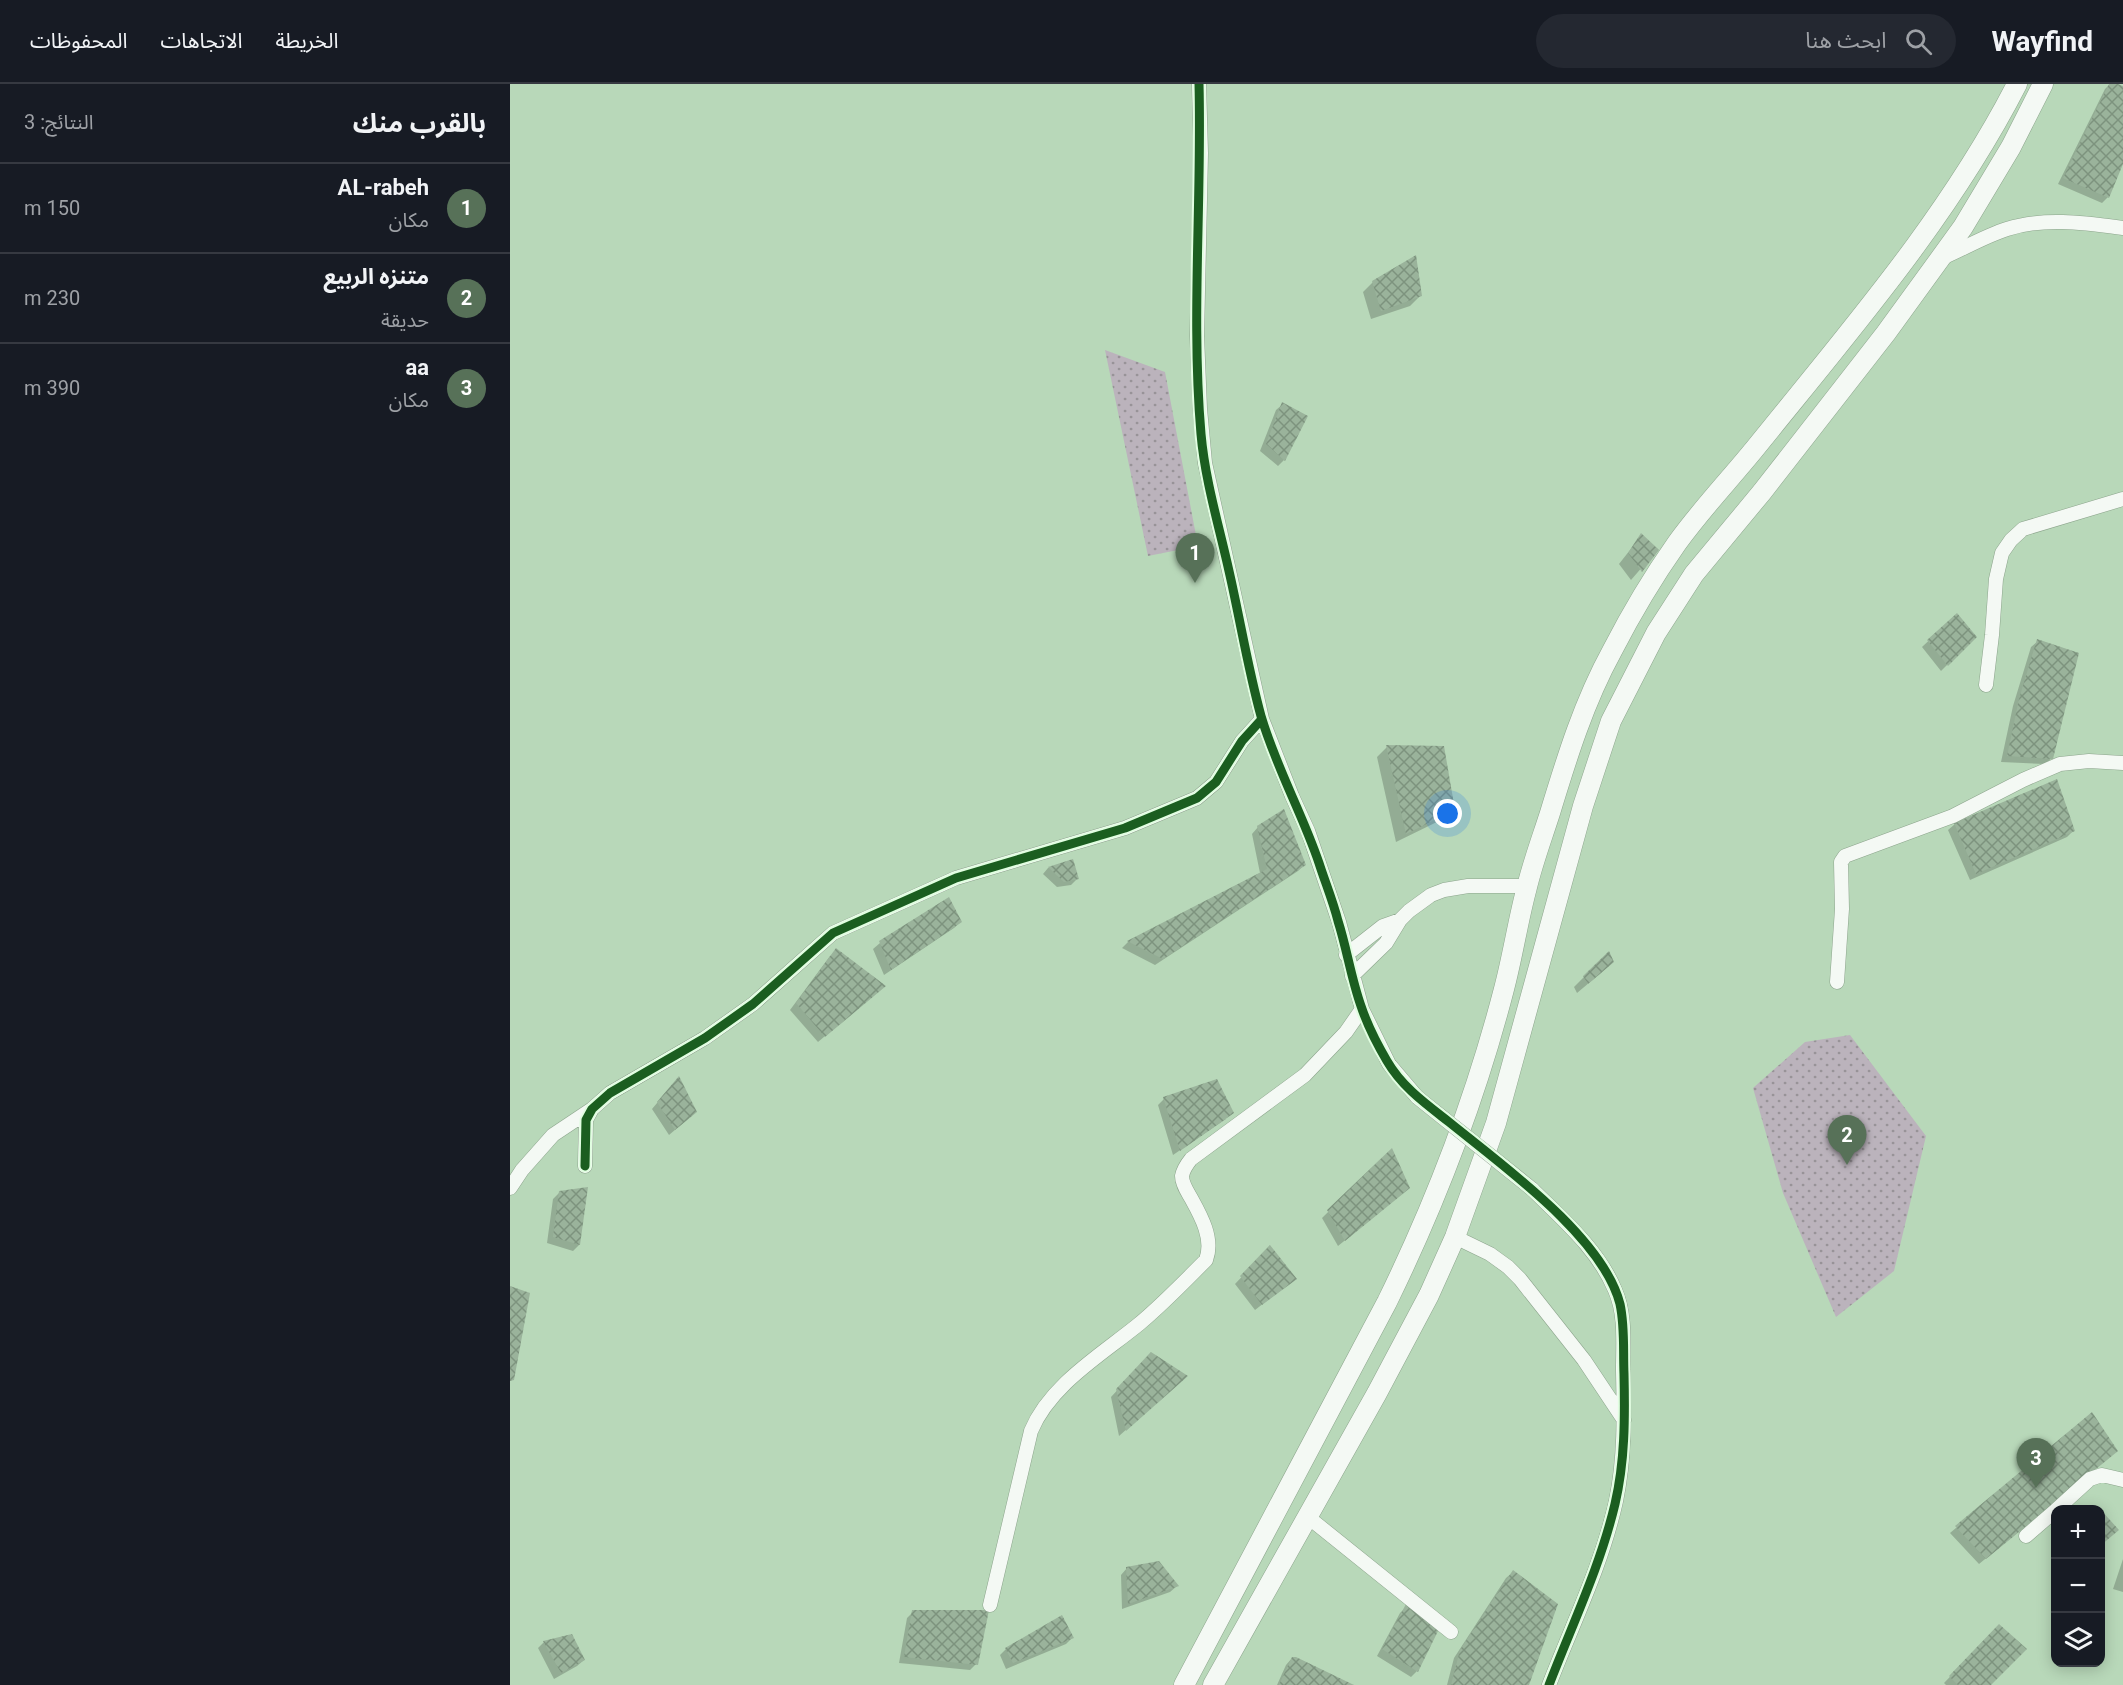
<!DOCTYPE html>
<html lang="ar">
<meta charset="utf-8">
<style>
:root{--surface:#171b24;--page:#242831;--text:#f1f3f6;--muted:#9ea1a6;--line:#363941;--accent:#577158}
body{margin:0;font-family:Roboto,"Noto Sans Arabic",sans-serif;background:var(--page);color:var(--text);direction:rtl}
.controls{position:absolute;right:18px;bottom:18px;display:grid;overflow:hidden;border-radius:12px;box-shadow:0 3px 15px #0003}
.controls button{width:54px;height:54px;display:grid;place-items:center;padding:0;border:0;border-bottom:2px solid var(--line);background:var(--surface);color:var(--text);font:30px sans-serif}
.you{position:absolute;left:938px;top:730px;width:21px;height:21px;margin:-15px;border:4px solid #fff;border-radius:50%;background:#1a73e8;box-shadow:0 0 0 9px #1a73e833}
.badge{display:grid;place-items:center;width:39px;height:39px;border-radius:50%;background:var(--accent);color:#fff;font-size:20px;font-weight:700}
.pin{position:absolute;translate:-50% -50px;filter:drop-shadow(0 2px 3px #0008)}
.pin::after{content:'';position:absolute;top:32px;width:21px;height:18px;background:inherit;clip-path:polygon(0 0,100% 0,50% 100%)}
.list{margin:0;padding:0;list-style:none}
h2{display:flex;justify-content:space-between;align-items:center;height:78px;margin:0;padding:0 24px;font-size:26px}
h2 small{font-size:20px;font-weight:400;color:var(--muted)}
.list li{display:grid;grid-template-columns:39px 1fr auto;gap:18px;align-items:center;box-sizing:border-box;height:90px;padding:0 24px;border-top:2px solid var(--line)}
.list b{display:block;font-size:22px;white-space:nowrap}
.list p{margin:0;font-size:20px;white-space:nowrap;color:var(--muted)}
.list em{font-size:20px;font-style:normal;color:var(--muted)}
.icon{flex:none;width:33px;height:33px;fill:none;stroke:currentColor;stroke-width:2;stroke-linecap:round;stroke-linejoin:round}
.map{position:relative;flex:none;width:1613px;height:1601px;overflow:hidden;direction:ltr}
header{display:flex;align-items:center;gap:36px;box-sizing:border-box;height:84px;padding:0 30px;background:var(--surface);border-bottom:2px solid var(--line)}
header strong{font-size:28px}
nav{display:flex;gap:33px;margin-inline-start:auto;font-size:21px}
.search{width:420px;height:54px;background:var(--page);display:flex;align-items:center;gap:15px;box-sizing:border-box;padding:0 21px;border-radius:33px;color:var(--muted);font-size:22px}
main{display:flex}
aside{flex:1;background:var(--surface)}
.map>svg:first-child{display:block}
.green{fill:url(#green-dots)}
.shadow{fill:#0003}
.building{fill:url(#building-cross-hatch)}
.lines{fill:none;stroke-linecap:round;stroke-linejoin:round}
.minor-casing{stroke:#8ca48c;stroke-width:15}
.secondary-casing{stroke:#8ca48c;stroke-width:21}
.minor{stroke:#f4f9f4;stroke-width:14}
.secondary{stroke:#f4f9f4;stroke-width:20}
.minor-bridge-casing{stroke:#8ca48c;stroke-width:15;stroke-linecap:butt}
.minor-bridge{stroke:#f4f9f4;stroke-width:14}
.cycleway-casing{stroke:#e1fee1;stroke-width:13}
.cycleway{stroke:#1b5e20;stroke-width:9}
</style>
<header>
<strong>Wayfind</strong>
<div class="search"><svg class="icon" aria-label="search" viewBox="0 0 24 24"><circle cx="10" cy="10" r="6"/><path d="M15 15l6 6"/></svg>ابحث هنا</div>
<nav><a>الخريطة</a><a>الاتجاهات</a><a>المحفوظات</a></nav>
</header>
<main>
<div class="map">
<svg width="1613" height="1601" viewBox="0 0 1613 1601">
<defs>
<pattern id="green-dots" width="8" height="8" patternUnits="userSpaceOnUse" patternTransform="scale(1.5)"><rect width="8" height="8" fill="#bbb3bc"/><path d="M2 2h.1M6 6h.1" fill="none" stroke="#989398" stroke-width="1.8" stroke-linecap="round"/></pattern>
<pattern id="building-cross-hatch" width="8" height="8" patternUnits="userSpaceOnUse" patternTransform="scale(1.5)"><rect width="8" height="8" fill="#9ab39b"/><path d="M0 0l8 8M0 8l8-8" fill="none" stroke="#7d937e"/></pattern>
</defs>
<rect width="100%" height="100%" fill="#b8d8b9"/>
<path class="green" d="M595,266L655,288L688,462L638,472Z
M1340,951L1416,1052L1384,1187L1326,1233L1273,1109L1243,1004L1295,958Z"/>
<path class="shadow" d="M1600,0L1613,4V76L1598,113L1592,119L1548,100L1595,5Z
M863,198L910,212L900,222L861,235L853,208Z
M773,320L774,376L768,382L750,367L766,326Z
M1131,452L1147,466L1121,496L1109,480Z
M1446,531L1465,553L1431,587L1412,563Z
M1528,557L1542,674L1535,680L1491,678L1503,622L1521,563Z
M877,663L944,725L933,735L886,758L867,673Z
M1445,740L1564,746L1557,753L1460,796L1438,746Z
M748,743L794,781L788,787L645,881L612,864L618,858L750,789L742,750Z
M562,776L567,795L561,801L547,803L533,790L538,784Z
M439,816L450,838L444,844L374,891L363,865L370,859Z
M1098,869L1092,888L1067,909L1064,903Z
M320,872L367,908L308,958L280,926Z
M163,1000L179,1034L159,1051L142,1025Z
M654,1015L716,1035L663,1071L648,1021Z
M881,1066L892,1110L828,1162L812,1134Z
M76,1105L69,1161L63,1167L37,1159L43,1115L49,1109Z
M760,1163L785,1195L745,1226L725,1200Z
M641,1270L670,1298L609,1352L601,1313Z
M1582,1330L1600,1373L1469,1480L1440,1449Z
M1613,1475V1508L1603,1505Z
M617,1484L667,1502L660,1508L612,1525L611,1491Z
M1003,1488L1018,1601H937L944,1574L996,1494Z
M897,1522L907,1587L901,1593L867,1572L890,1529Z
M403,1528L466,1580L460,1586L389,1579L397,1534Z
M1489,1542L1479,1601H1436L1434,1599Z
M562,1554L556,1560L496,1585L490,1571L496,1565Z
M34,1558L74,1576L67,1582L44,1595L28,1564Z
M782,1574L839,1601H767L776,1581Z"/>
<path class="building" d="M1599,0H1608L1613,2V80L1599,114L1553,94Z
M906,171L912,212L871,227L862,197Z
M772,318L798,332L775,377L756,360Z
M1131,449L1149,466L1132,488L1118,469Z
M1447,529L1467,553L1438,582L1417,556Z
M1527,555L1569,569L1543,675L1497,672L1509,615Z
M876,661L934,662L945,726L896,750Z
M1547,695L1565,747L1466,790L1444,739Z
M774,725L796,781L653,875L617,857L757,785L747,742Z
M563,775L569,795L554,798L538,783Z
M439,813L452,838L381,886L369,857Z
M326,864L376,902L315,953L286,919Z
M1099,867L1104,878L1078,900L1073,892Z
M169,992L187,1028L165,1046L147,1018Z
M707,995L724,1029L670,1067L653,1013Z
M882,1064L900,1104L835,1157L817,1126Z
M78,1103L70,1161L43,1153L49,1107Z
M760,1161L787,1195L752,1221L730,1192Z
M0,1202L20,1209L4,1296L0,1297Z
M641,1268L678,1292L616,1347L606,1305Z
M1582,1328L1608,1367L1476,1475L1445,1442Z
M1590,1425L1609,1446L1590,1462Z
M649,1477L669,1502L618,1520L616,1483Z
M1003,1486L1048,1520L1019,1601H941L950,1566Z
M896,1520L929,1545L908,1588L872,1565Z
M402,1526H479L468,1581L394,1573Z
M552,1531L564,1554L503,1579L495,1564Z
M1489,1540L1517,1565L1481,1601H1448L1439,1592Z
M62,1550L75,1576L51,1589L33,1557Z
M782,1573H786L844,1601H769Z"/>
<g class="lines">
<g class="minor-casing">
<path id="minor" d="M689,0L691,69L687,252L690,325L695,379L752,635L782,712L798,747L829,838L852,925L879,980L907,1013
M1432,174C1453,165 1475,152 1497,145C1534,133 1575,139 1613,144
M1476,601L1482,551L1486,495L1492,469L1501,456L1513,445L1613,415
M836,871L873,842L890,836
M842,892L876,859L890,836L899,827L921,811L934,806L958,802H1017
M1327,898L1332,825L1331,778L1335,772L1443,732L1513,696L1550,680L1579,677L1613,679
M75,1082L76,1036L82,1025L100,1009L195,954L243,920L323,849L446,794L615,744L687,714L706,698L732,657L752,635
M0,1104L12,1086L43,1051L82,1025
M1022,1105C1052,1135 1088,1165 1105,1206C1116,1231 1113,1259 1113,1286C1114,1331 1115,1374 1106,1417C1092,1481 1062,1541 1039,1601
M945,1153L980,1170L998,1183L1010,1195L1074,1276L1114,1336
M1546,1426L1580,1395L1592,1391L1613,1396
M798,1433L941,1548
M1516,1452L1546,1426
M480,1521L521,1347C540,1301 591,1271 629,1240C652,1221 674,1198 696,1176C704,1155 691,1132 681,1114C677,1107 672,1100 672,1092C673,1086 677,1080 681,1075L795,991L836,948L852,925"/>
</g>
<g class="secondary-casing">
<path id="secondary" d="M674,1601L877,1218C926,1118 966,1013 994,905C1003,871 1008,836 1017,803C1023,778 1032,754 1040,729C1057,673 1074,618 1102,567C1121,530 1143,493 1167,459C1193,423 1224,391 1251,357C1343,243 1440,131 1507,0
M703,1601L867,1309L919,1211L945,1153L986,1039L1073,722L1101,637L1146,549L1184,490L1252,408L1376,249L1453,143L1501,63L1533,0"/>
</g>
<use href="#minor" class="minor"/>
<use href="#secondary" class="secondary"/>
<g class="minor-bridge-casing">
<path id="minor-bridge" d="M907,1013L1022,1105"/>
</g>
<use href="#minor-bridge" class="minor-bridge"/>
<g class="cycleway-casing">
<path id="cycleway" d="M689,0C692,116 681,234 691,350C695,396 709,442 719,487C730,535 738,585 751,632C766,683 792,729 809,779C815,798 823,817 828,837C837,865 841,894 851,922C857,940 867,960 877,977C892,1003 916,1020 939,1038C992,1081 1093,1153 1110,1220C1115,1243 1113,1266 1114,1290C1115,1334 1115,1377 1105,1420C1090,1483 1062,1541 1039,1601
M75,1082L76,1036L82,1025L100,1009L195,954L243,920L323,849L446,794L615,744L687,714L706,698L732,657L752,635"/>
</g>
<use href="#cycleway" class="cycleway"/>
</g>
</svg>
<div class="controls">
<button>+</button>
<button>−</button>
<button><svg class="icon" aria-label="layers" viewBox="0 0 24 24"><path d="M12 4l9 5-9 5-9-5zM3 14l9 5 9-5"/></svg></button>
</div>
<div class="you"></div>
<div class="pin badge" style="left:685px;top:499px">1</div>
<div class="pin badge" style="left:1337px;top:1081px">2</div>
<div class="pin badge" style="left:1526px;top:1404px">3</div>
</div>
<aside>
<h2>بالقرب منك<small>النتائج: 3</small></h2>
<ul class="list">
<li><span class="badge">1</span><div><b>AL-rabeh</b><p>مكان</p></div><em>150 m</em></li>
<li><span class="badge">2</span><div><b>متنزه الربيع</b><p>حديقة</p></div><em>230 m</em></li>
<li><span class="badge">3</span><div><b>aa</b><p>مكان</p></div><em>390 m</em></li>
</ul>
</aside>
</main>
